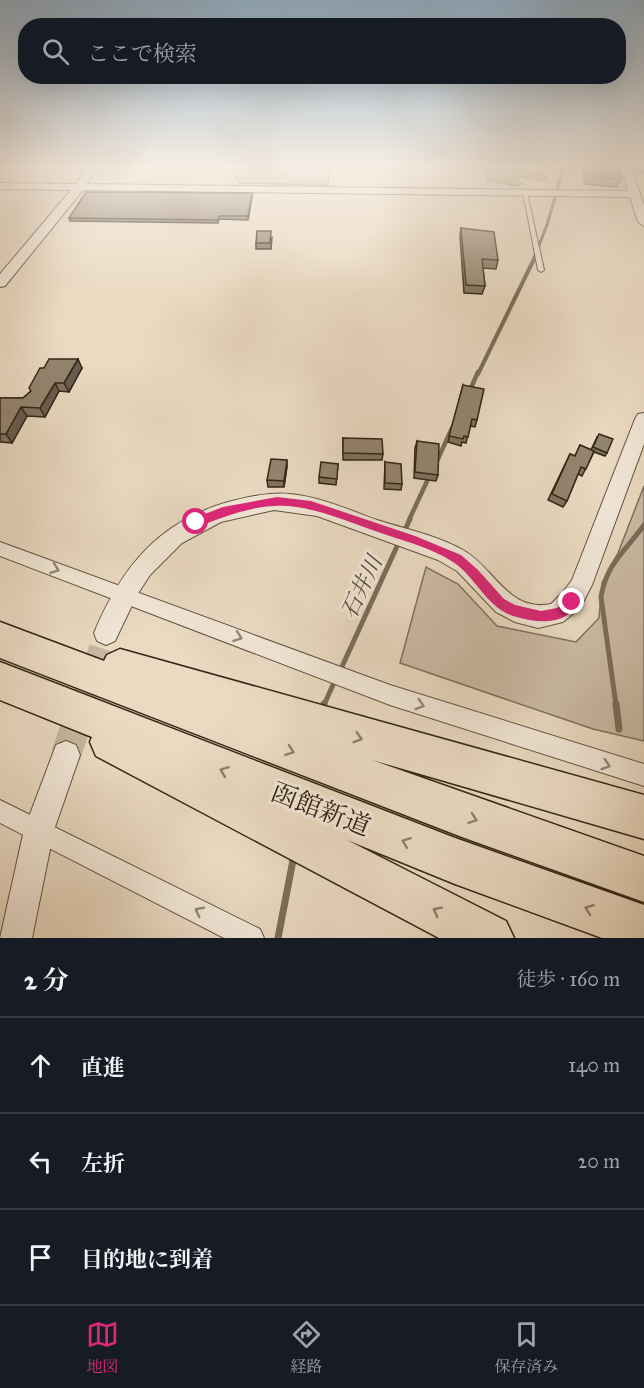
<!DOCTYPE html>
<html lang="ja">
<meta charset="utf-8">
<style>
:root{--surface:#171b24;--page:#20242c;--text:#f1f3f6;--muted:#9ea1a6;--line:#363941;--accent:#db2777}
body{margin:0;font-family:"IM FELL Great Primer","Noto Serif JP",serif;background:var(--page);color:var(--text)}
.stop{position:absolute;width:18px;height:18px;margin:-14px;border:4px solid #db2777;border-radius:50%;background:#fff}
.stop.end{background:#db2777;border-color:#fff;box-shadow:0 2px 6px #0008}
.list{margin:0;padding:0;list-style:none}
h2{display:flex;justify-content:space-between;align-items:center;height:78px;margin:0;padding:0 24px;font-size:26px}
h2 small{font-size:20px;font-weight:400;color:var(--muted)}
.list li{display:grid;grid-template-columns:39px 1fr auto;gap:18px;align-items:center;box-sizing:border-box;height:96px;padding:0 24px;border-top:2px solid var(--line)}
.list b{display:block;font-size:22px;white-space:nowrap}
.list em{font-size:20px;font-style:normal;color:var(--muted)}
.icon{flex:none;width:33px;height:33px;fill:none;stroke:currentColor;stroke-width:2;stroke-linecap:round;stroke-linejoin:round}
.map{position:relative;flex:none;width:644px;height:938px;overflow:hidden}
.search{position:absolute;background:var(--surface);box-shadow:0 6px 24px #0002;left:18px;right:18px;top:18px;height:66px;display:flex;align-items:center;gap:15px;box-sizing:border-box;padding:0 21px;border-radius:24px;color:var(--muted);font-size:22px}
.sheet{height:366px;background:var(--surface)}
nav{display:flex;justify-content:space-around;align-items:center;box-sizing:border-box;height:84px;border-top:2px solid var(--line);background:var(--surface);font-size:16px;color:var(--muted)}
nav a{display:grid;justify-items:center;gap:3px}
nav .on{color:var(--accent)}
.map>svg:first-child{display:block}
.green{fill:#cbbba5;stroke:#80705e;stroke-width:1.5}
.water{fill:#ac9d88;stroke:#7c6d5a;stroke-width:1.5}
.lines{fill:none;stroke-linecap:round;stroke-linejoin:round}
.stream-far4{stroke:#7c6d5a;stroke-width:3}
.stream-far3{stroke:#7c6d5a;stroke-width:4}
.stream-far2{stroke:#7c6d5a;stroke-width:4.5}
.stream-far1{stroke:#7c6d5a;stroke-width:5}
.stream{stroke:#7c6d5a;stroke-width:7}
.tertiary-tunnel-far1{stroke:#c6b6a0;stroke-width:24;stroke-dasharray:24 12;stroke-linecap:butt}
.tertiary-tunnel{stroke:#c6b6a0;stroke-width:30;stroke-dasharray:30 15;stroke-linecap:butt}
.service-casing{stroke:#625341;stroke-width:2}
.minor-casing{stroke:#625341;stroke-width:2}
.tertiary-casing{stroke:#625341;stroke-width:2}
.motorway-casing{stroke:#342616;stroke-width:3}
.service{fill:#f1e7d7;fill-rule:evenodd}
.minor{fill:#f1e7d7;fill-rule:evenodd}
.tertiary{fill:#f1e7d7;fill-rule:evenodd}
.motorway{fill:#eadac2;fill-rule:evenodd}
.wall{fill:#7e725f;stroke:#342616;stroke-width:1.5}
.shaded-wall{fill:#675c4e;stroke:#342616;stroke-width:1.5}
.building{fill:#93846f;stroke:#342616;stroke-width:1.5}
.oneway{stroke:#928676}
.oneway2{stroke:#8f806c}
.route{fill:#db2777}
.labels{text-anchor:middle;stroke-width:6;stroke-linejoin:round;paint-order:stroke}
.water-label{font-size:22px;font-style:italic;fill:#584a38;stroke:#f1e7d7}
.near-street-label{font-size:26px;fill:#342616;stroke:#f1e7d7}
</style>
<div class="map">
<svg width="644" height="938" viewBox="0 0 644 938">
<rect width="100%" height="100%" fill="#eadac2"/>
<filter id="stains"><feTurbulence type="fractalNoise" baseFrequency=".00333" numOctaves="4"/><feColorMatrix values="0 0 0 0 .2 0 0 0 0 .09 0 0 0 0 .02 0 0 0 .5 -.17"/></filter>
<radialGradient id="worn" r=".72"><stop offset=".6" stop-color="#630" stop-opacity="0"/><stop offset="1" stop-color="#630" stop-opacity=".3"/></radialGradient>
<path class="green" d="M231,166H330L328,185L239,183Z
M644,486V741L593,729L400,663L426,567L458,584L497,626L576,642L599,618L602,583L618,553Z"/>
<path class="water" d="M488,168C501,168 542,169 547,179L542,181L518,177L516,179L522,184L517,186L488,180L485,172Z"/>
<g class="lines">
<path class="stream-far4" d="M534,258L547,225L564,166"/>
<path class="stream-far3" d="M478,374L535,257"/>
<path class="stream-far2" d="M470,390L478,372
M437,461L452,428
M409,520L429,477"/>
<path class="stream-far1" d="M404,532L410,519
M340,671L399,542
M324,705L336,678
M616,705L601,597C607,562 625,552 644,525"/>
<path class="stream" d="M616,704L619,729
M321,711L324,704
M278,938L294,855"/>
<path class="tertiary-tunnel-far1" d="M82,705L106,633"/>
<path class="tertiary-tunnel" d="M66,755L83,704"/>
<g class="service-casing">
<path id="service" d="M523,192L527,193L544,270L541,272L538,270Z"/>
</g>
<g class="minor-casing">
<path id="minor" d="M0,542L390,685L644,764V786L390,705L0,556Z
M0,800L260,929L264,938H224L0,823Z"/>
</g>
<g class="tertiary-casing">
<path id="tertiary" d="M89,166H99L87,184L628,191L620,166H630L644,205V226L638,222L630,197L83,190L5,286L0,287V274L71,190L0,189V183L76,184Z
M644,413V444L592,585L580,608L563,622L538,628L515,622L496,612L457,571L438,560L317,516L274,510L221,522L182,543L150,575L137,595L115,641L106,645L97,641L94,633C121,568 158,522 228,502C248,497 269,492 290,494C321,497 349,510 377,520C405,529 436,535 463,550C494,567 508,613 551,604L563,592L572,580L635,419L638,414Z
M66,741L76,745L80,755L54,830L32,938H0L24,830L56,745Z"/>
</g>
<g class="motorway-casing">
<path id="motorway" d="M0,622L104,661L107,655L120,649L644,795V839L372,760L644,856V902L462,837L0,658Z
M0,662L455,838L644,905V938H602L455,884L347,840L506,921L514,938H439L96,756L90,742L92,737L0,700Z"/>
</g>
<use href="#service" class="service"/>
<use href="#minor" class="minor"/>
<use href="#tertiary" class="tertiary"/>
<use href="#motorway" class="motorway"/>
</g>
<path class="wall" d="M585,166H617L621,179L617,187L585,184L583,172Z
M634,166H644V174L637,173Z
M252,193V196L248,220L219,219L218,223L70,221L69,218Z
M461,228L498,260L496,269L483,268L485,286L482,294L464,293L460,236Z
M272,237L271,249H256V243Z
M44,368H82L69,392L59,391L45,417L27,416L12,443L0,442V398H23L31,391Z
M463,385L477,420L475,427L470,426L466,443L462,442L461,446L448,442Z
M597,437L607,453L605,456L594,452L582,476L578,474L567,501L563,507L548,500L570,454L575,456L580,445L591,450Z
M343,438L383,454L382,460H343Z
M417,441L438,475L436,481L414,478L415,448Z
M385,462L402,484L401,490L384,489Z
M338,464L336,485L319,483V477Z
M287,466L284,487H268L267,480Z"/>
<path class="shaded-wall" d="M252,193V196L248,220V216Z
M78,359L82,368L69,392L64,383Z
M55,383L59,391L45,417L40,408Z
M21,407L27,416L12,443L6,434Z
M287,460V466L284,487V481Z"/>
<path class="building" d="M586,166H617L621,179L588,176Z
M637,166H644V169H638Z
M86,192L252,193L248,216H219L218,220L69,218Z
M461,228L494,232L498,260L482,259L485,286L466,285Z
M257,231H271L270,243H256Z
M49,359H78L64,383H55L40,408L21,407L6,434H0V398H23L31,391L29,388L40,368H44Z
M463,385L484,389L477,420L472,419L468,437L464,436L463,439L449,436Z
M599,434L613,439L607,453L593,447Z
M343,438L382,439L383,454L343,453Z
M417,441L439,444L438,475L415,472Z
M580,445L594,451L586,469L581,467L567,501L552,494L570,454L575,456Z
M271,459L287,460L284,481L267,480Z
M321,462L338,464L337,479L319,477Z
M385,462L401,464L402,484L385,483Z"/>
<defs><path id="oneway-chevron" d="M-2-3.5L2.5 0L-2 3.5" fill="none" stroke-width="1.6" stroke-linecap="round" stroke-linejoin="round" transform="scale(1.5)"/></defs>
<g class="oneway">
<use href="#oneway-chevron" transform="translate(55 569) rotate(20)"/>
<use href="#oneway-chevron" transform="translate(238 637) rotate(20)"/>
<use href="#oneway-chevron" transform="translate(420 705) rotate(18)"/>
<use href="#oneway-chevron" transform="translate(606 765) rotate(18)"/>
<use href="#oneway-chevron" transform="translate(199 911) rotate(-153)"/>
</g>
<g class="oneway2">
<use href="#oneway-chevron" transform="translate(358 738) rotate(16)"/>
<use href="#oneway-chevron" transform="translate(290 751) rotate(20)"/>
<use href="#oneway-chevron" transform="translate(224 771) rotate(-159)"/>
<use href="#oneway-chevron" transform="translate(473 819) rotate(19)"/>
<use href="#oneway-chevron" transform="translate(406 842) rotate(-159)"/>
<use href="#oneway-chevron" transform="translate(589 909) rotate(-160)"/>
<use href="#oneway-chevron" transform="translate(437 911) rotate(-153)"/>
</g>
<linearGradient id="sky" x2="0" y2="1"><stop stop-color="#90abc2"/><stop offset="0.56" stop-color="#f6eee4"/><stop offset="1" stop-color="#f6eee4" stop-opacity="0"/></linearGradient>
<rect width="644" height="297" fill="url(#sky)"/>
<path class="route" d="M277,497L311,501L415,536L461,555L478,570L504,599L515,605L541,611L557,608L572,596L578,602C566,627 536,623 513,616C486,607 476,577 453,562C432,548 404,541 381,533C347,522 311,504 275,506C247,507 222,518 196,527L191,522L192,519L223,507Z"/>
<g class="labels">
<g class="water-label">
<text transform="translate(361 587) rotate(-65)" y="8">石井川</text>
</g>
<g class="near-street-label">
<text transform="translate(321 809) rotate(21)" y="9">函館新道</text>
</g>
</g>
<rect width="100%" height="100%" filter="url(#stains)"/>
<rect width="100%" height="100%" fill="url(#worn)"/>
</svg>
<div class="stop" style="left:196px;top:522px"></div>
<div class="stop end" style="left:572px;top:602px"></div>
<div class="search"><svg class="icon" aria-label="search" viewBox="0 0 24 24"><circle cx="10" cy="10" r="6"/><path d="M15 15l6 6"/></svg>ここで検索</div>
</div>
<section class="sheet">
<h2>2 分<small>徒歩 · 160 m</small></h2>
<ul class="list">
<li><svg class="icon" aria-label="ahead" viewBox="0 0 24 24"><path d="M12 20V5M6 11l6-6 6 6"/></svg><div><b>直進</b></div><em>140 m</em></li>
<li><svg class="icon" aria-label="left" viewBox="0 0 24 24"><path d="M17 20v-9H6M10 6l-5 5 5 5"/></svg><div><b>左折</b></div><em>20 m</em></li>
<li><svg class="icon" aria-label="arrive" viewBox="0 0 24 24"><path d="M6 21V4h12l-3 4 3 4H6"/></svg><div><b>目的地に到着</b></div></li>
</ul>
</section>
<nav>
<a class="on"><svg class="icon" aria-label="map" viewBox="0 0 24 24"><path d="M3 6l6-2 6 2 6-2v14l-6 2-6-2-6 2zM9 4v14M15 6v14"/></svg>地図</a>
<a><svg class="icon" aria-label="directions" viewBox="0 0 24 24"><path d="M12 3l9 9-9 9-9-9zM9 14v-3h6M13 9l2 2-2 2"/></svg>経路</a>
<a><svg class="icon" aria-label="saved" viewBox="0 0 24 24"><path d="M7 4h10v16l-5-4-5 4z"/></svg>保存済み</a>
</nav>
